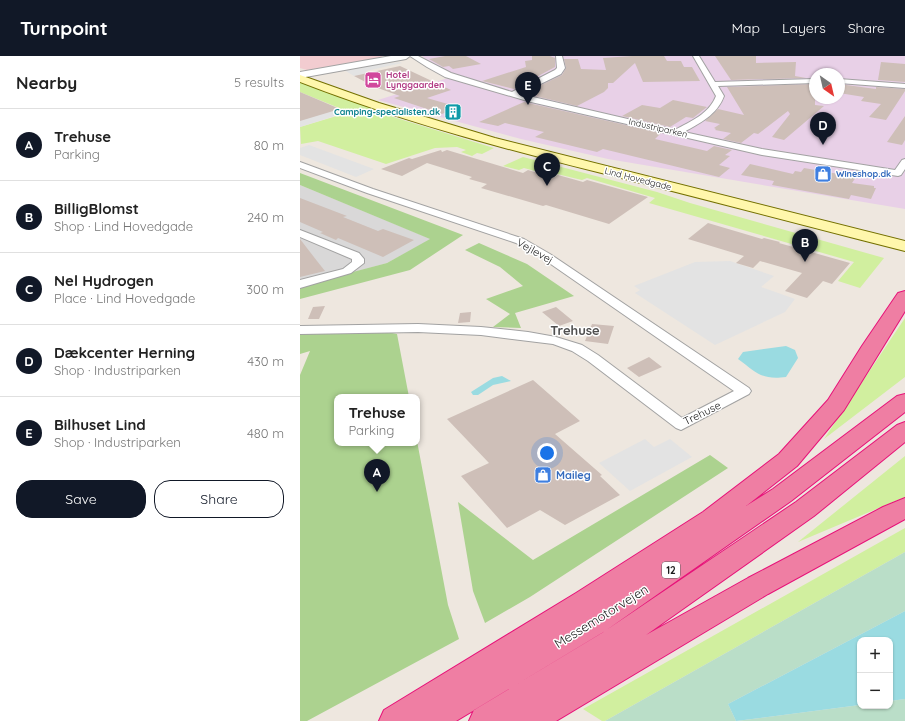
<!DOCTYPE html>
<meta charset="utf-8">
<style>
:root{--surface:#fff;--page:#f6f6f6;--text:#222;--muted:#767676;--line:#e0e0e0;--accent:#111827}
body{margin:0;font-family:Quicksand,sans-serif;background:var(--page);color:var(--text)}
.controls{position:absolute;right:12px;bottom:12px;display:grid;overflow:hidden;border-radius:8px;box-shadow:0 1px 3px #0004}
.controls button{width:36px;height:36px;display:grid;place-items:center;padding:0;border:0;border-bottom:1px solid var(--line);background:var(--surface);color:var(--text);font:20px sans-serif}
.compass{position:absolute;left:509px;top:12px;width:36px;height:36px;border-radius:50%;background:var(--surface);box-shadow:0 1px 3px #0004;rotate:146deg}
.you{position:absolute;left:247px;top:397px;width:14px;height:14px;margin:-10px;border:3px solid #fff;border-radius:50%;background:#1a73e8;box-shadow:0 0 0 6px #1a73e833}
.badge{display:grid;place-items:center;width:26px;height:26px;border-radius:50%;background:var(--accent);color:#fff;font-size:13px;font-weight:700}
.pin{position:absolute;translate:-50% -33px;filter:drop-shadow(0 1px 2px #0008)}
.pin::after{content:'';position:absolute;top:21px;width:14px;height:12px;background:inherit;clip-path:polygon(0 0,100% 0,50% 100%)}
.popup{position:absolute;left:34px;top:338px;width:86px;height:52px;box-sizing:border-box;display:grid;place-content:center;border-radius:8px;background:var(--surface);filter:drop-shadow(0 1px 3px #0005);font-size:13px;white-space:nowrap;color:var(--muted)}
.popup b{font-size:15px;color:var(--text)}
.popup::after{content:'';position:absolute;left:50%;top:100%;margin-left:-8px;border:8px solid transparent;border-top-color:var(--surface)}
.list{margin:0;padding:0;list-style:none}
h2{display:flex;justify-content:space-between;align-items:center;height:52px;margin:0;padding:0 16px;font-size:17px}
h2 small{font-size:13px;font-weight:400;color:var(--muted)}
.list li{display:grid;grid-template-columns:26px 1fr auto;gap:12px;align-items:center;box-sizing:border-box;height:72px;padding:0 16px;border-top:1px solid var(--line)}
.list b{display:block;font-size:15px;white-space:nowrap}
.list p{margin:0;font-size:13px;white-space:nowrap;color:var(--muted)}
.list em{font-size:13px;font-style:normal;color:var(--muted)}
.actions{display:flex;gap:8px;padding:12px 16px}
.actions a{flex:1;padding:9px 0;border:1px solid var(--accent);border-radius:16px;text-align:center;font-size:14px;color:var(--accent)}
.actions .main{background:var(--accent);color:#fff}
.map{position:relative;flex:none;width:605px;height:665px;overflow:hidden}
header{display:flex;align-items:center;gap:24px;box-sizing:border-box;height:56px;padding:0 20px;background:var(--accent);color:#fff}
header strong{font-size:19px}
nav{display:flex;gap:22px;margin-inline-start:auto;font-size:14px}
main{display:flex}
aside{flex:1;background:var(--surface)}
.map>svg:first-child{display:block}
.residential{fill:#d9d8d8}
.commercial{fill:#f2ccd0}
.industrial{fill:#e8d0e7;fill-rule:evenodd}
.grass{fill:#d1ef9f}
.forest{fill:#acd28f}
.wetland{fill:#badec8}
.parking{fill:#e3e3e3}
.water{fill:#9adbe1}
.building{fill:#cebfb8}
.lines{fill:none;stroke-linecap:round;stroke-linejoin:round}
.minor-casing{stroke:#a2a2a2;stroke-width:2}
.tertiary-casing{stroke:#a2a2a2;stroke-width:2}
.secondary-casing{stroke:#747000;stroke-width:2}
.motorway-casing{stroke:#e71279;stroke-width:2}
.minor{fill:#fff;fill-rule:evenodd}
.tertiary{fill:#fff;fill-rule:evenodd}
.secondary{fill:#fff7ac;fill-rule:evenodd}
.motorway{fill:#ef7ea3;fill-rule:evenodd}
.labels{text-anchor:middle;stroke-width:3;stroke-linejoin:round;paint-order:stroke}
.far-hotel-label{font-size:9px;font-weight:bold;fill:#b23c85;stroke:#fff;text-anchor:start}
.far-culture-label{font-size:9px;font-weight:bold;fill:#0d838f;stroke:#fff;text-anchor:end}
.far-street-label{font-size:9px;fill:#1b1b1b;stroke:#fff}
.far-shop-label{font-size:9px;font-weight:bold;fill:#366cbe;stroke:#fff;text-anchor:start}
.shield{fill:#fff;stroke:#5f5f5f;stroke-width:1}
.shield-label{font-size:10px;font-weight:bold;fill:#1b1b1b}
.street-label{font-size:11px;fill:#1b1b1b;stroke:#fff}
.shop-label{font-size:11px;font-weight:bold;fill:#366cbe;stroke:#fff;text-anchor:start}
.quarter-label{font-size:13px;font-weight:bold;fill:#4e4e4e;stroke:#fff}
.near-street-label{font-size:13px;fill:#1b1b1b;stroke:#fff}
</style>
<header>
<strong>Turnpoint</strong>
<nav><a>Map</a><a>Layers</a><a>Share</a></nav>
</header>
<main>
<aside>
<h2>Nearby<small>5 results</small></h2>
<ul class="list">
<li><span class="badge">A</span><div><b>Trehuse</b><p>Parking</p></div><em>80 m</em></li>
<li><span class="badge">B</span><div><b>BilligBlomst</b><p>Shop · Lind Hovedgade</p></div><em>240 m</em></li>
<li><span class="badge">C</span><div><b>Nel Hydrogen</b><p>Place · Lind Hovedgade</p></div><em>300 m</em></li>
<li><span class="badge">D</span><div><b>Dækcenter Herning</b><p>Shop · Industriparken</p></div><em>430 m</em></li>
<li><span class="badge">E</span><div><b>Bilhuset Lind</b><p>Shop · Industriparken</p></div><em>480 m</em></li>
</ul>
<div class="actions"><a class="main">Save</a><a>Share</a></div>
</aside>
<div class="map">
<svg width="605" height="665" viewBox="0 0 605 665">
<rect width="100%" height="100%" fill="#eee7df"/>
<path class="residential" d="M0,129L131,183L87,207L0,231Z"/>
<path class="commercial" d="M0,0H81L83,1L7,14L0,12Z"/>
<path class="industrial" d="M122,0H605V153L308,103L221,83L78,44L148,22ZM515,18H539V42H515Z"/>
<path class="grass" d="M0,27L8,28L91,59L90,60L194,92L182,98L177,97L172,100L161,96L166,94L157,91L135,92L86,108L18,85L1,88L0,71L40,59L33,55L39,52L0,36Z
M223,101L357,136L390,147L584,202L560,232L538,225L554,206L349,147L355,142L287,122L282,124L257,118L253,120L224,112L219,114L203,110Z
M605,262V321L524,383Z
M605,400V441L498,486Z
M605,472V496L305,665H302L283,653Z"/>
<path class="forest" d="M0,117L163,179L110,214L0,243V230L87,207L130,183L0,129Z
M179,187L227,208L274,240L215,257L221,272L193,271L210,258L186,243L223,230L200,211L165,194Z
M77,274L97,278L109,341H37V387H117V385L148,549L159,583L7,665H0V319L10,295L0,298V278Z
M410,399L428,412L230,541L185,567L173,535L158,446L233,504Z"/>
<path class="wetland" d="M605,496V555L428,648L436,665L560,649L590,650V645L605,643V665H305Z"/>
<path class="parking" d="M100,6L102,7L66,15L68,17L54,20L44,14L63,10Z
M33,55L41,58L0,71V62Z
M9,89L74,113L56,121L0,99V92Z
M430,205L474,220L461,231L495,243L485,256L415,289L335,237L340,234L334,230L395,206Z
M345,383L354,391L370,383L392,401L330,435L299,407Z"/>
<path class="water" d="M486,290L495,294L498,302L486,321C461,324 457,317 438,303L443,296Z
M202,320L211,325L193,329L178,339H173L171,336L193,322Z
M605,555V643L590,645V584H560V649L436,665L428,648Z"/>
<path class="building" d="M145,0H166L181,8L153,13L149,10L143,11L129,3Z
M232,0H250L255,2V11L214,33L182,25L226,11L225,5L232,4Z
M332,0H364L367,5H381L384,11H392L400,25L343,26L335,7L313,27H308V32L304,36L277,50L235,40L238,39L227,36L262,19L266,12L264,3H278L281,13L306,14L303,2Z
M415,0H456V7L496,6L495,20L506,22L431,24Z
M581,6L605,8V26L578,24Z
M100,10L151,34L127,42L158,51L142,58L94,42L100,40L75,31L54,20Z
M515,28V49L524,50L484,84L472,81L490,58L488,55L458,78L454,77L441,87L423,83L431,77L415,74L416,73L414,72L420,68L405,65L418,53L444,59L427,31Z
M539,28L576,33V31L605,33V35L586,64L569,61L581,48L561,45L564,41L539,37Z
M0,36L40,53L0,65Z
M373,44L407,51L393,62L386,61L370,71L322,60L342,49L360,52Z
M224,46L361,77L355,83L407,95L414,90L432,94L425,99L430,100L419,109L430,112L419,121L303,93L297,96L235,81L244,76L205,67L198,70L179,66Z
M605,60V84L602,89L587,86Z
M141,94L142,96L147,94L223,117L228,114L253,122L258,119L283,126L287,124L348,141L309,168L246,149L243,150L181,132L187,128L169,123L172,121L127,107L102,120L81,113L109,102L112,103Z
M450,108L493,118L495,115L501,116L504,112L556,121L552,127L574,130V132H576L571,143L551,139L549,143L472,129L474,125L441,119Z
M0,142L47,160L43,161L78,175L83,173L114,184L83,201L38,182L36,184L20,177L23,176L0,166Z
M408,167L462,183L464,182L480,186L479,187L550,207L532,228L523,225L507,242L485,235L502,217L460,205L453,212L436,207L444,200L388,183Z
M0,183L17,205L25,215L0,221Z
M25,250L19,263H8L13,251Z
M256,251L273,265L259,270L242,256Z
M171,256L170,266L158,267L160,257Z
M292,268L314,270L308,288L285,285Z
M349,301L362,311L339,321L327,312Z
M233,324L280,365L255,378L302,419L300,420L320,439L265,469L240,454L207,472L161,420L189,407L147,363Z"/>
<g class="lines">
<g class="minor-casing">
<path id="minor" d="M110,0H118L151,17L212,36L255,14L257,12L256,0H262L265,12L261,18L220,38L375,74C391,65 409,58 416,40L393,0H399L415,26L515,23V27L418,30L424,40C417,59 400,67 384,76L462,93L595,114L602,104L605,103V113L601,119L598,120L462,99L231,46L145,21L127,11Z
M539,23L605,28V32L539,27Z
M0,106L73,133L224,183L250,198L449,332L451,335L449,338L381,374L376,372L288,305L272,295L253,288L181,279L118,276L0,278V270L118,268L181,271L228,276L256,281L282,289L298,299L382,362L434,335L242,202L216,187L67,137L0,112Z
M0,174L59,197L64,203V207L51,217L0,232V224L43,213L52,206V203L0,181Z"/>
</g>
<g class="tertiary-casing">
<path id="tertiary" d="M91,0H110L106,3L0,22V16Z"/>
</g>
<g class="secondary-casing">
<path id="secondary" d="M0,19L79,47L195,82L605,185V195C514,172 423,148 333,125C220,97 108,68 0,26Z"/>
</g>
<g class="motorway-casing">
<path id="motorway" d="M605,235V255L544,354L497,410L446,450L473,433L597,340L605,338V356L491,445L305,575L156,665H79L84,654L276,537L403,456L479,398L528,344L562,290L598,237Z
M605,366V386L514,460L346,579L448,522L583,451L605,442V463L468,538L256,665H169L174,654L302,577L496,446L597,369Z"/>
</g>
<use href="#minor" class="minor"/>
<use href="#tertiary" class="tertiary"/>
<use href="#secondary" class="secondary"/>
<use href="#motorway" class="motorway"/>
</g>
<defs>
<g id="hotel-square" transform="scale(0.9)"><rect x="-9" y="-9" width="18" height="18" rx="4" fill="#d1479c" stroke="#fff"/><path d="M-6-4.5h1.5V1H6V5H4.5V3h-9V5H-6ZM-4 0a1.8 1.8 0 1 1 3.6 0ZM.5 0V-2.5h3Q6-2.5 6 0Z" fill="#fff"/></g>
<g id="building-square" transform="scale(0.9)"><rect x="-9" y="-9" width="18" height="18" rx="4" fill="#0f9aa8" stroke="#fff"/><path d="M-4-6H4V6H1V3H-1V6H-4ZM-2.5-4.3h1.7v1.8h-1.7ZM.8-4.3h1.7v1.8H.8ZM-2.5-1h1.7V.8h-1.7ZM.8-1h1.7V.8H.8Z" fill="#fff"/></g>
<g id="shop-square" transform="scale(0.9)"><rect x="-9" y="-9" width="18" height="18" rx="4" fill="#3f7fe0" stroke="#fff"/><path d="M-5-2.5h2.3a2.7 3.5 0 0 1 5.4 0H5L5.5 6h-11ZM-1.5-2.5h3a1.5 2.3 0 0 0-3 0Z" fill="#fff"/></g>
</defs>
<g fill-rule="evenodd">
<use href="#hotel-square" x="73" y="24"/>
<use href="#building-square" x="153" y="56"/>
<use href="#shop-square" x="523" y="118"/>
<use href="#shop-square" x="243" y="419"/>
</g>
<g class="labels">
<g class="far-hotel-label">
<text x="86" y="22">Hotel<tspan x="86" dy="10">Lynggaarden</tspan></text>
</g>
<g class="far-culture-label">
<text x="140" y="59">Camping-specialisten.dk</text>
</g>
<g class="far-street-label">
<text transform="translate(358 72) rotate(13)" y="3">Industriparken</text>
<text transform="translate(338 123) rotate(14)" y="3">Lind Hovedgade</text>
</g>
<g class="far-shop-label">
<text x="536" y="121">Wineshop.dk</text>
</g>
<rect class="shield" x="362" y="506" width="18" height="16" rx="3"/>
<g class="shield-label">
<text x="371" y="518">12</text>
</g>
<g class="street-label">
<text transform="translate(235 195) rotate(29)" y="4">Vejlevej</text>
<text transform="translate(402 357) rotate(-26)" y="4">Trehuse</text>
</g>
<g class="shop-label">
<text x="256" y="423">Maileg</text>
</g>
<g class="quarter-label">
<text x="275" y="279">Trehuse</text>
</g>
<g class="near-street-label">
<text transform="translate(301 560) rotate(-32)" y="5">Messemotorvejen</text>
</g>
</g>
</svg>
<div class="controls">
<button>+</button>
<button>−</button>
</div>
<svg class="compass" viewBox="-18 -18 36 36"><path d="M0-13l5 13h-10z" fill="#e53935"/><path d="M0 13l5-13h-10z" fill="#767676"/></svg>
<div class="you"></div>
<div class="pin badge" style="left:77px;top:436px">A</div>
<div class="popup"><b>Trehuse</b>Parking</div>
<div class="pin badge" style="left:505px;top:206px">B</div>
<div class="pin badge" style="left:247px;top:130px">C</div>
<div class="pin badge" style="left:523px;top:89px">D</div>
<div class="pin badge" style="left:228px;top:49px">E</div>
</div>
</main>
